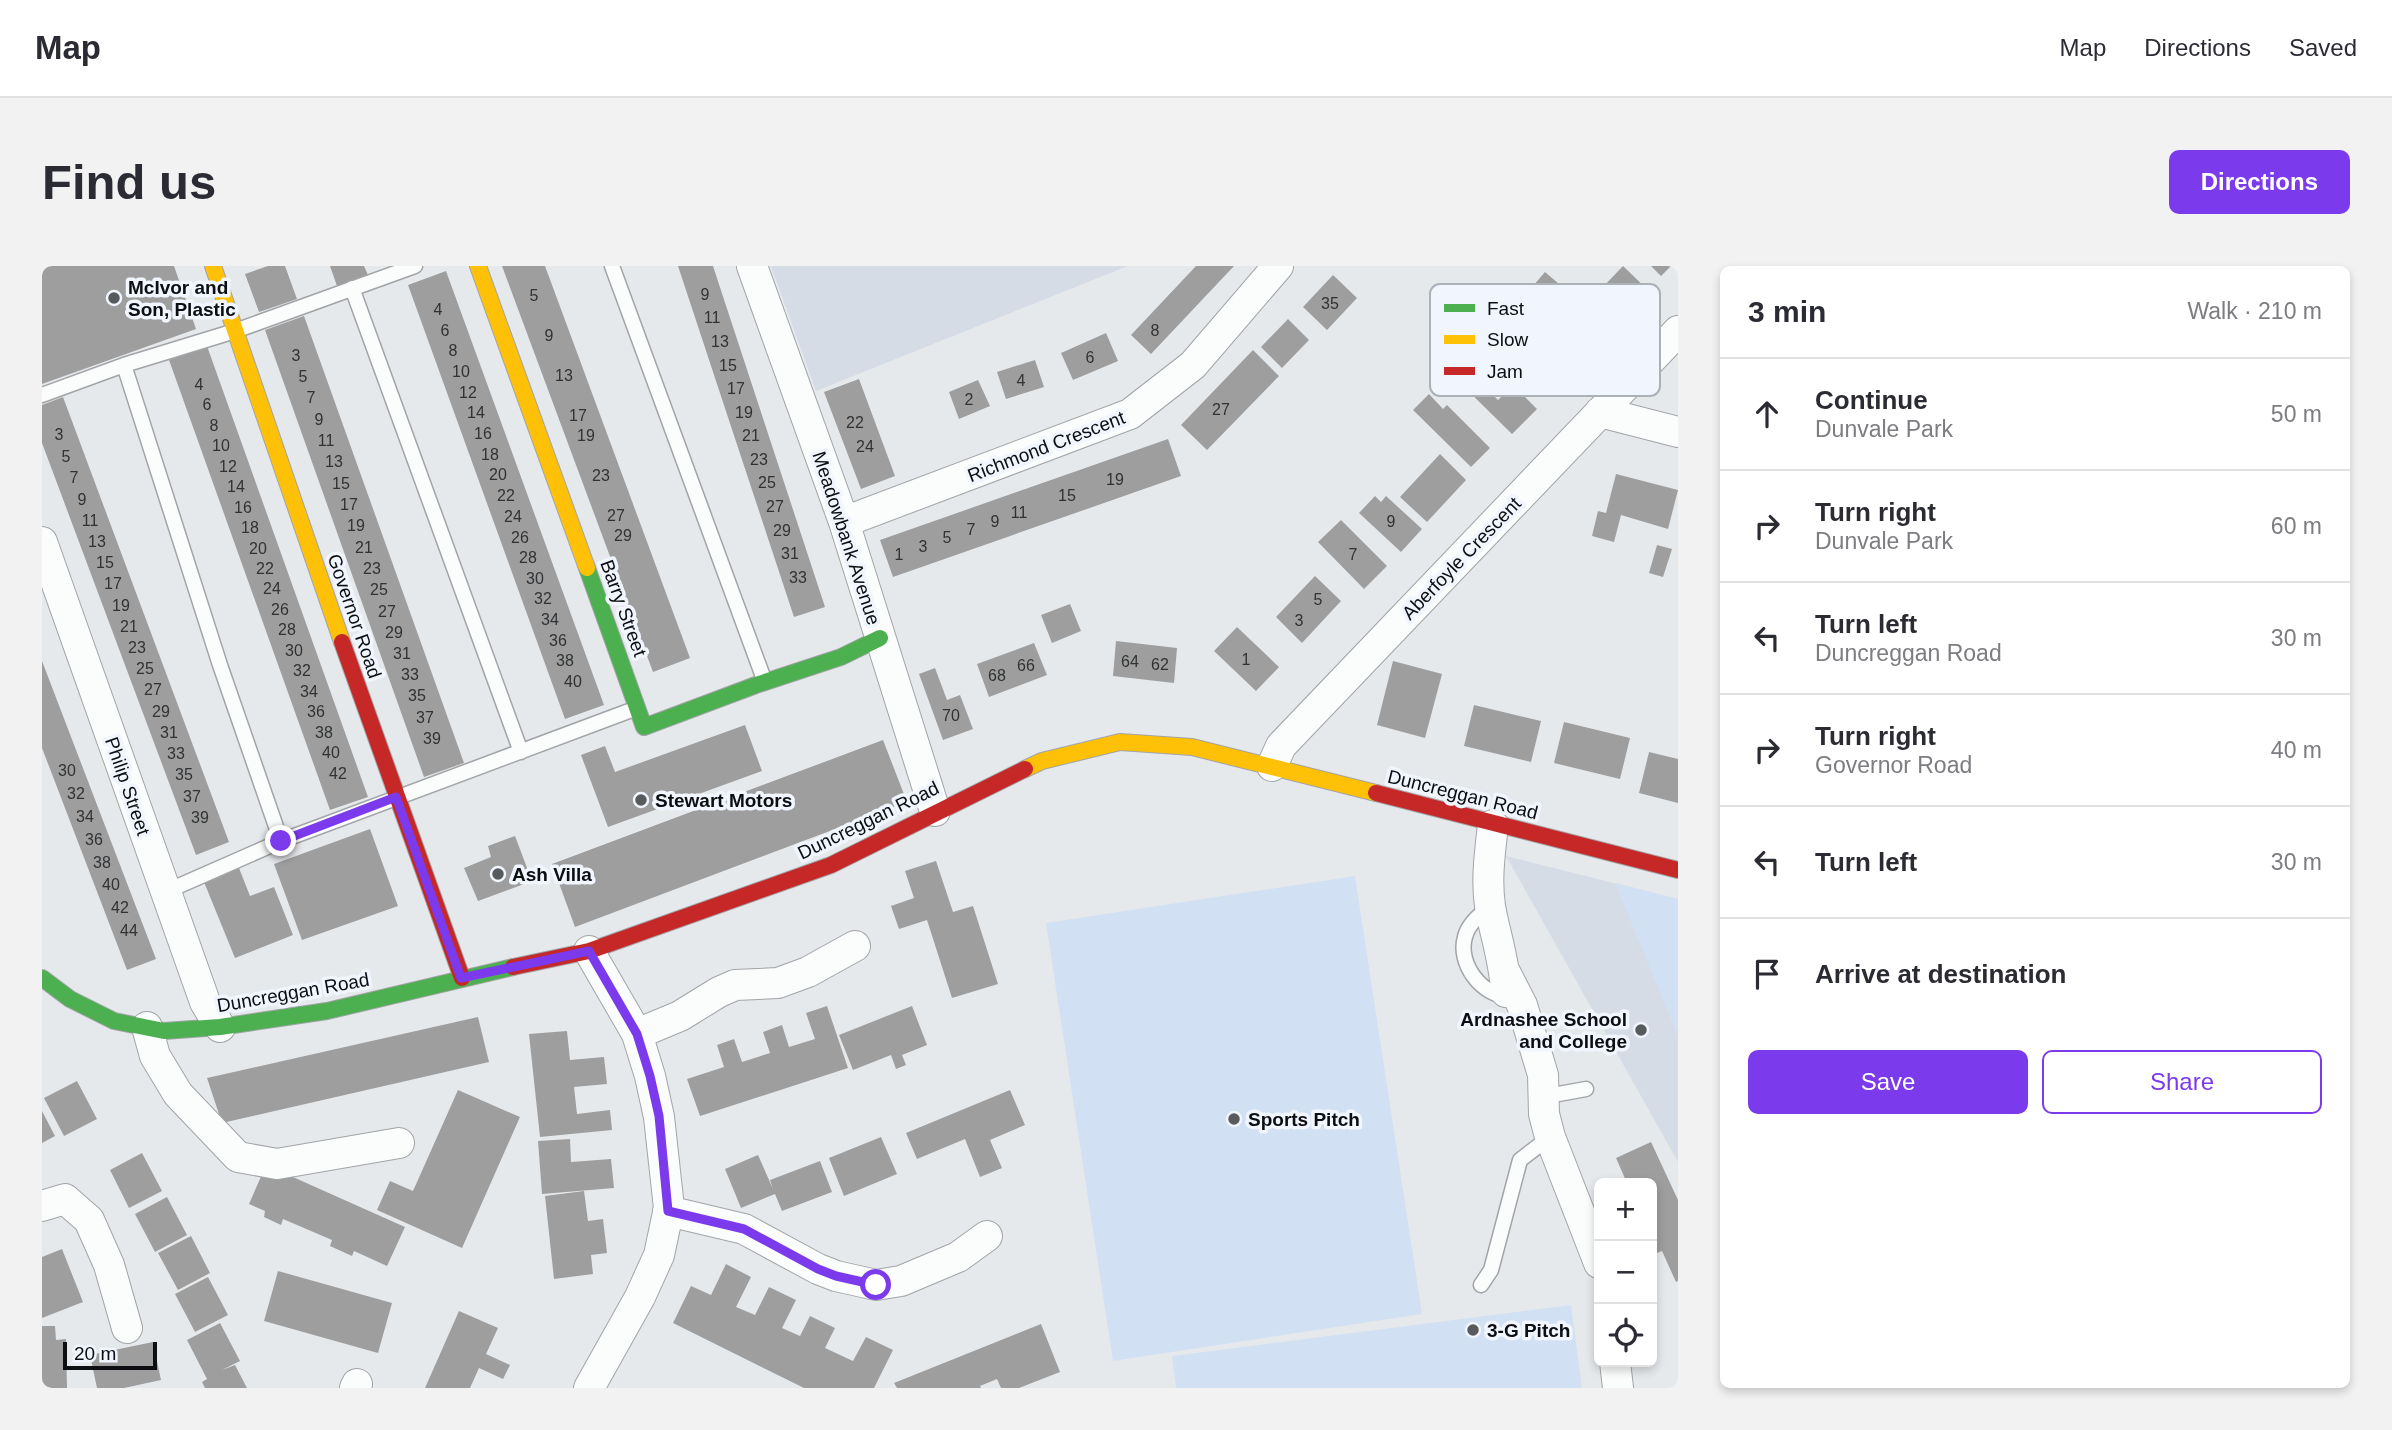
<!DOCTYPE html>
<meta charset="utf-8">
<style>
:root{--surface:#fff;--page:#f2f2f3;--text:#2b2b33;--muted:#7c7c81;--line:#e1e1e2;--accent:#7c3aed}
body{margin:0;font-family:Arial,sans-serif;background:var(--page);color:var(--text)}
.controls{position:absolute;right:21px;bottom:21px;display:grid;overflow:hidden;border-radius:10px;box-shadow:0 4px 10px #0003}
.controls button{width:63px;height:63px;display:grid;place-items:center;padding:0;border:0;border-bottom:2px solid var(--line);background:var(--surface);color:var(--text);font:35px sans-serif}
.scale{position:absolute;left:21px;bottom:18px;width:94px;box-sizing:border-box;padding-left:7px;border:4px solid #0c0e11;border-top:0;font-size:19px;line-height:24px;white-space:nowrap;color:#0c0e11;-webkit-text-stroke:5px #f0f5fe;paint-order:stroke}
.stop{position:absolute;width:21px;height:21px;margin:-16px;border:5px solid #7c3aed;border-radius:50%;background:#fff}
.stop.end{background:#7c3aed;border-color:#fff;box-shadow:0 2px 7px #0008}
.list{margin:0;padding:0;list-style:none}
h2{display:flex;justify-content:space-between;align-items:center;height:91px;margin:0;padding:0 28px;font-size:30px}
h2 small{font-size:23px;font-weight:400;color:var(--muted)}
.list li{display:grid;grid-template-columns:46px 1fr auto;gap:21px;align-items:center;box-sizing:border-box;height:112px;padding:0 28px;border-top:2px solid var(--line)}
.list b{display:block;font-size:26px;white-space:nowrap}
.list p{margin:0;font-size:23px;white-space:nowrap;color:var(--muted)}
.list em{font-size:23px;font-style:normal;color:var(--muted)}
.actions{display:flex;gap:14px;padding:21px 28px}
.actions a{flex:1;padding:16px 0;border:2px solid var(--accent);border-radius:10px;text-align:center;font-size:24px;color:var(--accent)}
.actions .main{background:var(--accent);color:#fff}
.icon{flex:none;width:38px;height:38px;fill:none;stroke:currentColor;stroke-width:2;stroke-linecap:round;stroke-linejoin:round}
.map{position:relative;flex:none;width:1636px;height:1122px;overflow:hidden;border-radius:10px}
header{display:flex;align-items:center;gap:42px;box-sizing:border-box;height:98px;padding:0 35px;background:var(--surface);border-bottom:2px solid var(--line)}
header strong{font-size:33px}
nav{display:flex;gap:38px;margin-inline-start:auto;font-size:24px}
.intro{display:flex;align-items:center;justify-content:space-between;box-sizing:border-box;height:168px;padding:0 42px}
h1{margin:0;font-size:49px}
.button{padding:18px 32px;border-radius:10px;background:var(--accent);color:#fff;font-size:24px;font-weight:700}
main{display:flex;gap:42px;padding:0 42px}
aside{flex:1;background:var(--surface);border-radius:10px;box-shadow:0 4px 10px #0003}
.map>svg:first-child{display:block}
.built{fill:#d6dce5}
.green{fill:#d2e0f3}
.building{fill:#9e9e9e}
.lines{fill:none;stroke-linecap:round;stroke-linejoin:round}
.lane-casing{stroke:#a2a4a7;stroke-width:17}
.street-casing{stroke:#a2a4a7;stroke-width:32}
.fast-casing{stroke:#a2a4a7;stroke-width:18}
.slow-casing{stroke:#a2a4a7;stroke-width:18}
.jam-casing{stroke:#a2a4a7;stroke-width:18}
.lane{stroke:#fbfcfc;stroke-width:14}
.street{stroke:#fbfcfc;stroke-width:30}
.fast{stroke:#4caf50;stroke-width:16}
.slow{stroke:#ffc107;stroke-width:16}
.jam{stroke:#c62828;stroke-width:16}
.route{stroke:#7c3aed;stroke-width:9}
.poi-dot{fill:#585b5e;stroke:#f0f5fe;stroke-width:2.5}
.labels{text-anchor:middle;stroke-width:7;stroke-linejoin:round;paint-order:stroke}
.number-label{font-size:16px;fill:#303234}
.poi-label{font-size:19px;font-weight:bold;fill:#0c0e11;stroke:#f0f5fe;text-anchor:start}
.street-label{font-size:19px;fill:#0c0e11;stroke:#f0f5fe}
.key{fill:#f0f5fe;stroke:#acb0b7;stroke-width:2}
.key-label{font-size:19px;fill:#0c0e11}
</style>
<header>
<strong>Map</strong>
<nav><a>Map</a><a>Directions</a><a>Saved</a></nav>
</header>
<div class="intro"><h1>Find us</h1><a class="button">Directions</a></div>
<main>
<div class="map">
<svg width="1636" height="1122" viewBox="0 0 1636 1122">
<rect width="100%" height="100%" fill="#e6e9ec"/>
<path class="built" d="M729,0H1086L774,125Z
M1464,590L1636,633V896Z"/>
<path class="green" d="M1313,610L1380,1048L1071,1095L1004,657Z
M1573,617L1636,633V770Z
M1529,1039L1540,1122H1134L1130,1090Z"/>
<path class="building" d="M5,0H132L154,63L0,118V2Z
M226,0H243L255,33L217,46L203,8Z
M288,0H322L326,9L295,20Z
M460,0H503L648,392L611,406Z
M636,0H671L783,341L752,351Z
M1154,0H1192L1109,88L1089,69Z
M1581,0L1608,26L1564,71L1538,45Z
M1609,0H1629L1619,10Z
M404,5L562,439L523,453L366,19Z
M1503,6L1524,24L1504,46L1484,28Z
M1291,9L1315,32L1285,64L1261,41Z
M262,50L422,497L382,511L223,64Z
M1246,53L1267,74L1240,102L1219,81Z
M1523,64L1549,89L1510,131L1484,106Z
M1064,67L1076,95L1031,114L1019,87Z
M165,80L326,531L288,544L127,94Z
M1211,84L1237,110L1165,184L1139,159Z
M993,94L1002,121L964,133L955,106Z
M1424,102L1456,134L1471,119L1495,143L1470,168L1414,113Z
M817,113L853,210L819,223L782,126Z
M936,114L948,140L917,153L907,126Z
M1387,128L1401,143L1405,139L1448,182L1429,201L1371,144Z
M21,131L187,576L154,589L0,177V139Z
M1126,173L1139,210L851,311L838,274Z
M1398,188L1424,214L1385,256L1358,231Z
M1574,208L1636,224L1626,263L1579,249L1572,276L1550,270L1556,245L1564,247Z
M1333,230L1339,236L1344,230L1380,263L1359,286L1317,247Z
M1299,254L1345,300L1322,323L1276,276Z
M1615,279L1630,283L1621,311L1607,307Z
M1273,310L1299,335L1260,377L1234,351Z
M1028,338L1039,365L1010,377L999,349Z
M1195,361L1237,401L1214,425L1172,385Z
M1074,375L1135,382L1132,417L1071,410Z
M992,377L1005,409L947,431L935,398Z
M0,395L114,693L85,704L0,482Z
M1351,395L1400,408L1383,472L1335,459Z
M893,402L905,434L918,429L931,463L901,474L877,408Z
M1432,439L1499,455L1489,496L1422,480Z
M1522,456L1588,472L1578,513L1512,497Z
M703,459L720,505L566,561L539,489L563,480L573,506Z
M841,474L865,536L533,661L510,598Z
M1607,486L1636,493V537L1597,527Z
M328,563L356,640L260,674L232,598Z
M473,570L490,615L436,635L422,602L449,591L446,580Z
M894,595L911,646L931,640L956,718L910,732L885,654L857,663L849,640L872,632L863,605Z
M197,602L208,630L232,621L251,669L193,692L162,616Z
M785,740L806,802L658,850L645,813L682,801L675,779L692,773L700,796L728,787L721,766L740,759L747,781L773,773L764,747Z
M870,740L885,779L860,789L864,799L854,803L849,789L811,804L797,769Z
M436,751L447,796L180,857L165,812Z
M525,765L528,794L562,791L565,818L532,821L535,848L568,844L570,864L498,871L487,768Z
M35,815L55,853L22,870L2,832Z
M416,824L478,851L420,982L335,944L348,915L371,925Z
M968,824L983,859L948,874L960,902L938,911L923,873L875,893L864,867Z
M0,845L13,870L0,877Z
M839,871L855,908L802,930L787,892Z
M528,873L529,896L569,893L572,922L500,928L496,875Z
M1609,876L1636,934V1015L1634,1016L1620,985L1610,989V917H1585L1574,892Z
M100,887L120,925L87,942L68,904Z
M716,889L731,923L728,914L778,895L790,926L740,945L733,928L699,942L683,903Z
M224,899L363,961L345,1000L312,985L310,990L288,980L290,974L241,953L239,959L222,951L223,945L207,938Z
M542,925L546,955L561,953L565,987L549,989L551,1008L512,1013L503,930Z
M125,931L145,969L113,986L93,948Z
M149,970L168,1007L136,1024L116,987Z
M20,983L41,1036L0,1052V991Z
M684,998L709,1011L694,1041L713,1049L727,1021L754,1034L740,1062L758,1070L768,1050L793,1062L783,1082L811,1095L824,1071L851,1084L832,1122H762L631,1057L649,1020L669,1029Z
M236,1005L350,1037L336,1087L222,1055Z
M166,1011L186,1049L153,1066L133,1028Z
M417,1045L456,1062L444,1088L468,1099L461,1113L437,1102L428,1122H383Z
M178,1057L198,1095L180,1104L193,1099L205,1122H163L160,1116L165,1113L145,1074Z
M999,1058L1018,1106L977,1122H959L955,1113L938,1120L939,1122H855L852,1117Z
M0,1060H13L14,1074L24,1073L25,1122H0Z
M111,1076L119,1114L82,1122H55L48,1089Z"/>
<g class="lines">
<g class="lane-casing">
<path id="lane" d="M570,0L723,416
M310,22L479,486
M82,99L178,399L239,575
M0,129L82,99L193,65L373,0
M123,626L239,575L595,442
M1448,641C1438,648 1426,658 1423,671C1415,697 1440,731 1467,730
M1500,831L1544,823
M1439,1019L1449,1004L1478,894L1508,871"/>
</g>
<g class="street-casing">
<path id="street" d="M710,0L802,256L893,545
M1558,146L1636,166
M802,256L1088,148L1151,99L1236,0
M0,276L163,736L178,761
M1230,500L1239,480L1636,65
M1451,559C1448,586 1444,613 1448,640C1453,669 1463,696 1464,726
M1463,706L1480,739L1501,809L1502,848L1508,871L1557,997
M105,761L113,790L136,828L196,891L235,898L357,877
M595,768L638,750L677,726L693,719L736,717L766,706L813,680
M0,940L23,933L47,954L67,999L85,1062
M626,945L702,963L776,1003L794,1010L834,1019L859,1015L916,991L945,970
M1573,1096L1576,1122
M313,1122L315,1118
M547,1122L598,1031L617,989L627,942L617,851L608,810L595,768L547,685"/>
</g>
<g class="fast-casing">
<path id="fast" d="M545,302L602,461L714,419L799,391L838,372
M0,712L28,733L72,755L122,765L178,761L285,745L471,701"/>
</g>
<g class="slow-casing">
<path id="slow" d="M171,0L300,376
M436,0L545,302
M983,503L1000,495L1078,476L1150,481L1334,527"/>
</g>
<g class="jam-casing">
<path id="jam" d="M300,376L420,712
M1334,527L1636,604
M471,701L547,685L789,599L983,503"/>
</g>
<use href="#lane" class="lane"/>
<use href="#street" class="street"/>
<use href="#fast" class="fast"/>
<use href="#slow" class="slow"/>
<use href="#jam" class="jam"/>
</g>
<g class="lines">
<path class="route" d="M239,575L354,531L419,712L547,685L595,768L608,810L617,850L626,945L702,963L776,1003L794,1010L834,1019"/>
</g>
<g class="poi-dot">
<circle cx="72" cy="32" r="7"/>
<circle cx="599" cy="534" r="7"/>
<circle cx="456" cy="608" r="7"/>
<circle cx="1599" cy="764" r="7"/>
<circle cx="1192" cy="853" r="7"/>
<circle cx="1431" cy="1064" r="7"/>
</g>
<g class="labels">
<g class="number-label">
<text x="663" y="34">9</text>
<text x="492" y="35">5</text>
<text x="1288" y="43">35</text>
<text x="396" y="49">4</text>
<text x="670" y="57">11</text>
<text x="403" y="70">6</text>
<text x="1113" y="70">8</text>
<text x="507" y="75">9</text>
<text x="678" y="81">13</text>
<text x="411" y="90">8</text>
<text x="254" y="95">3</text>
<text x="1048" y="97">6</text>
<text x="686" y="105">15</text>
<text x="419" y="111">10</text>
<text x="522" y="115">13</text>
<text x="261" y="116">5</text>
<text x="979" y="120">4</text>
<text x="157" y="124">4</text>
<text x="694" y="128">17</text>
<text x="426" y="132">12</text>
<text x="269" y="137">7</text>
<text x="927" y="139">2</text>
<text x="165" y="144">6</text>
<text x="1179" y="149">27</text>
<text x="434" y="152">14</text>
<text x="702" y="152">19</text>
<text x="536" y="155">17</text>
<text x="277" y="159">9</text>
<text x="813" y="162">22</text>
<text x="172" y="165">8</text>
<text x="441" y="173">16</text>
<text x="17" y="174">3</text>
<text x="544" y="175">19</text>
<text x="709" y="175">21</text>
<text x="284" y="180">11</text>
<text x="179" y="185">10</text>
<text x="823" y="186">24</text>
<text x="448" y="194">18</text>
<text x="24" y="196">5</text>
<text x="717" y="199">23</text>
<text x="292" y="201">13</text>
<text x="186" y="206">12</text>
<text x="456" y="214">20</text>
<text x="559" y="215">23</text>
<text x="32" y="217">7</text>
<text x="1073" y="219">19</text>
<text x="725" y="222">25</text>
<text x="299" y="223">15</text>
<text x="194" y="226">14</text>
<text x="464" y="235">22</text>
<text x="1025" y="235">15</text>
<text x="40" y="239">9</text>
<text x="307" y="244">17</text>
<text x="733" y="246">27</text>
<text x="201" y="247">16</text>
<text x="977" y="252">11</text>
<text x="574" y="255">27</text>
<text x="471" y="256">24</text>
<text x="48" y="260">11</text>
<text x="953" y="261">9</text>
<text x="1349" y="261">9</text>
<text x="314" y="265">19</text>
<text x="208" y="267">18</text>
<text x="929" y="269">7</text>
<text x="740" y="270">29</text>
<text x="581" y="275">29</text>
<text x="478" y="277">26</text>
<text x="905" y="277">5</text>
<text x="55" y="281">13</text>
<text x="881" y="286">3</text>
<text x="322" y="287">21</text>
<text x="216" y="288">20</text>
<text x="748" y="293">31</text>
<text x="857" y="294">1</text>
<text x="1311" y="294">7</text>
<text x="486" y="297">28</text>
<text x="63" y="302">15</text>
<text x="223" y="308">22</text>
<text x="330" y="308">23</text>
<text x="756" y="317">33</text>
<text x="493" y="318">30</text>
<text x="71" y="323">17</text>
<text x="230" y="328">24</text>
<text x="337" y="329">25</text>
<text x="501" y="338">32</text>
<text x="1276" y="339">5</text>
<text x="79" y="345">19</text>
<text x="238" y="349">26</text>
<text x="345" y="351">27</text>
<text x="508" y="359">34</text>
<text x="1257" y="360">3</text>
<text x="87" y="366">21</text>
<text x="245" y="369">28</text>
<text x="352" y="372">29</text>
<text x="516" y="380">36</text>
<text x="95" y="387">23</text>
<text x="252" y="390">30</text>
<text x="360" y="393">31</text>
<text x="1204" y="399">1</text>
<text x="523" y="400">38</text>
<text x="1088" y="401">64</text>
<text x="1118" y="404">62</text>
<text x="984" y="405">66</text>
<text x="103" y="408">25</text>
<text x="260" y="410">32</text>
<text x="368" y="414">33</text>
<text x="955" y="415">68</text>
<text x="531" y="421">40</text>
<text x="111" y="429">27</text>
<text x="267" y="431">34</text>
<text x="375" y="435">35</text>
<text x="119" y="451">29</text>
<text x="274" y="451">36</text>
<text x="909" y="455">70</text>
<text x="383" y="457">37</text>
<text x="127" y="472">31</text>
<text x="282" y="472">38</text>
<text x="390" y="478">39</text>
<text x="289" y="492">40</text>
<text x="134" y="493">33</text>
<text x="25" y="510">30</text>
<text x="296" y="513">42</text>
<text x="142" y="514">35</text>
<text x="34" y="533">32</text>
<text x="150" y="536">37</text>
<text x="43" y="556">34</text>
<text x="158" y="557">39</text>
<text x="52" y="579">36</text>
<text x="60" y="602">38</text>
<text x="69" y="624">40</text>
<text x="78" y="647">42</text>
<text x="87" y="670">44</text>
</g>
<g class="poi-label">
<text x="86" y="28">McIvor and<tspan x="86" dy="22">Son, Plastic</tspan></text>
<text x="613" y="541">Stewart Motors</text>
<text x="470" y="615">Ash Villa</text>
<text x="1585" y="760" text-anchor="end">Ardnashee School<tspan x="1585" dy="22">and College</tspan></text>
<text x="1206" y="860">Sports Pitch</text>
<text x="1445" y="1071">3-G Pitch</text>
</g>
<g class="street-label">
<text transform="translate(1004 180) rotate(-21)" y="7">Richmond Crescent</text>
<text transform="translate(805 272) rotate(72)" y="7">Meadowbank Avenue</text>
<text transform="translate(1419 292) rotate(-46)" y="7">Aberfoyle Crescent</text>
<text transform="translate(582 342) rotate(70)" y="7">Barry Street</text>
<text transform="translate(313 350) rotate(71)" y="7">Governor Road</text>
<text transform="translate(86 520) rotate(71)" y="7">Philip Street</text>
<text transform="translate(1421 528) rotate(14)" y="7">Duncreggan Road</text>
<text transform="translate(826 554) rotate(-26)" y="7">Duncreggan Road</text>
<text transform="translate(251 726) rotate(-10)" y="7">Duncreggan Road</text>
</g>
</g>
<rect x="1388" y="18" width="230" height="112" rx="10" class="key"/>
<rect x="1402" y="38" width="31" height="8" fill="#4caf50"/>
<rect x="1402" y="69" width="31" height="9" fill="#ffc107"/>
<rect x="1402" y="101" width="31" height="8" fill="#c62828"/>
<g class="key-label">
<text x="1445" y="49">Fast</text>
<text x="1445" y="80">Slow</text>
<text x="1445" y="112">Jam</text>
</g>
</svg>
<div class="controls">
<button>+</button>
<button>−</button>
<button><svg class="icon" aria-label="locate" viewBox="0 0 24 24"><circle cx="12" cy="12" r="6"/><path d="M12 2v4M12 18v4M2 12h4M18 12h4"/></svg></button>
</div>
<div class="scale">20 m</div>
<div class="stop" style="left:834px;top:1019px"></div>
<div class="stop end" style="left:239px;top:575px"></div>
</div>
<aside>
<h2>3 min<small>Walk · 210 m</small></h2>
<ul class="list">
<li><svg class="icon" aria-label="ahead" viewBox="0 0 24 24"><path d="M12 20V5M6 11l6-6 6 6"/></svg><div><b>Continue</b><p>Dunvale Park</p></div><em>50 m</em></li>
<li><svg class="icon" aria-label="right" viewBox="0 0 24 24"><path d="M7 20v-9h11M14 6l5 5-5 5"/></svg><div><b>Turn right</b><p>Dunvale Park</p></div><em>60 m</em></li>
<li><svg class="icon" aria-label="left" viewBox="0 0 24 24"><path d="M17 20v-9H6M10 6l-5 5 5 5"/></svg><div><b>Turn left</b><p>Duncreggan Road</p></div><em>30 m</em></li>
<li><svg class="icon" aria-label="right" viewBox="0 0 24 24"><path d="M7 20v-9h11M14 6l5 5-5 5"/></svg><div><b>Turn right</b><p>Governor Road</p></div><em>40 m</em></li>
<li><svg class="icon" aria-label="left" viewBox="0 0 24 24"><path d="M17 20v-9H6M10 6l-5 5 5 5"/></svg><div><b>Turn left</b></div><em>30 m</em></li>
<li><svg class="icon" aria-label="arrive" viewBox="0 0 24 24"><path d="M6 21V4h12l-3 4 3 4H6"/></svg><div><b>Arrive at destination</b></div></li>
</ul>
<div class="actions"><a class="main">Save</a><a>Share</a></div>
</aside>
</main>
